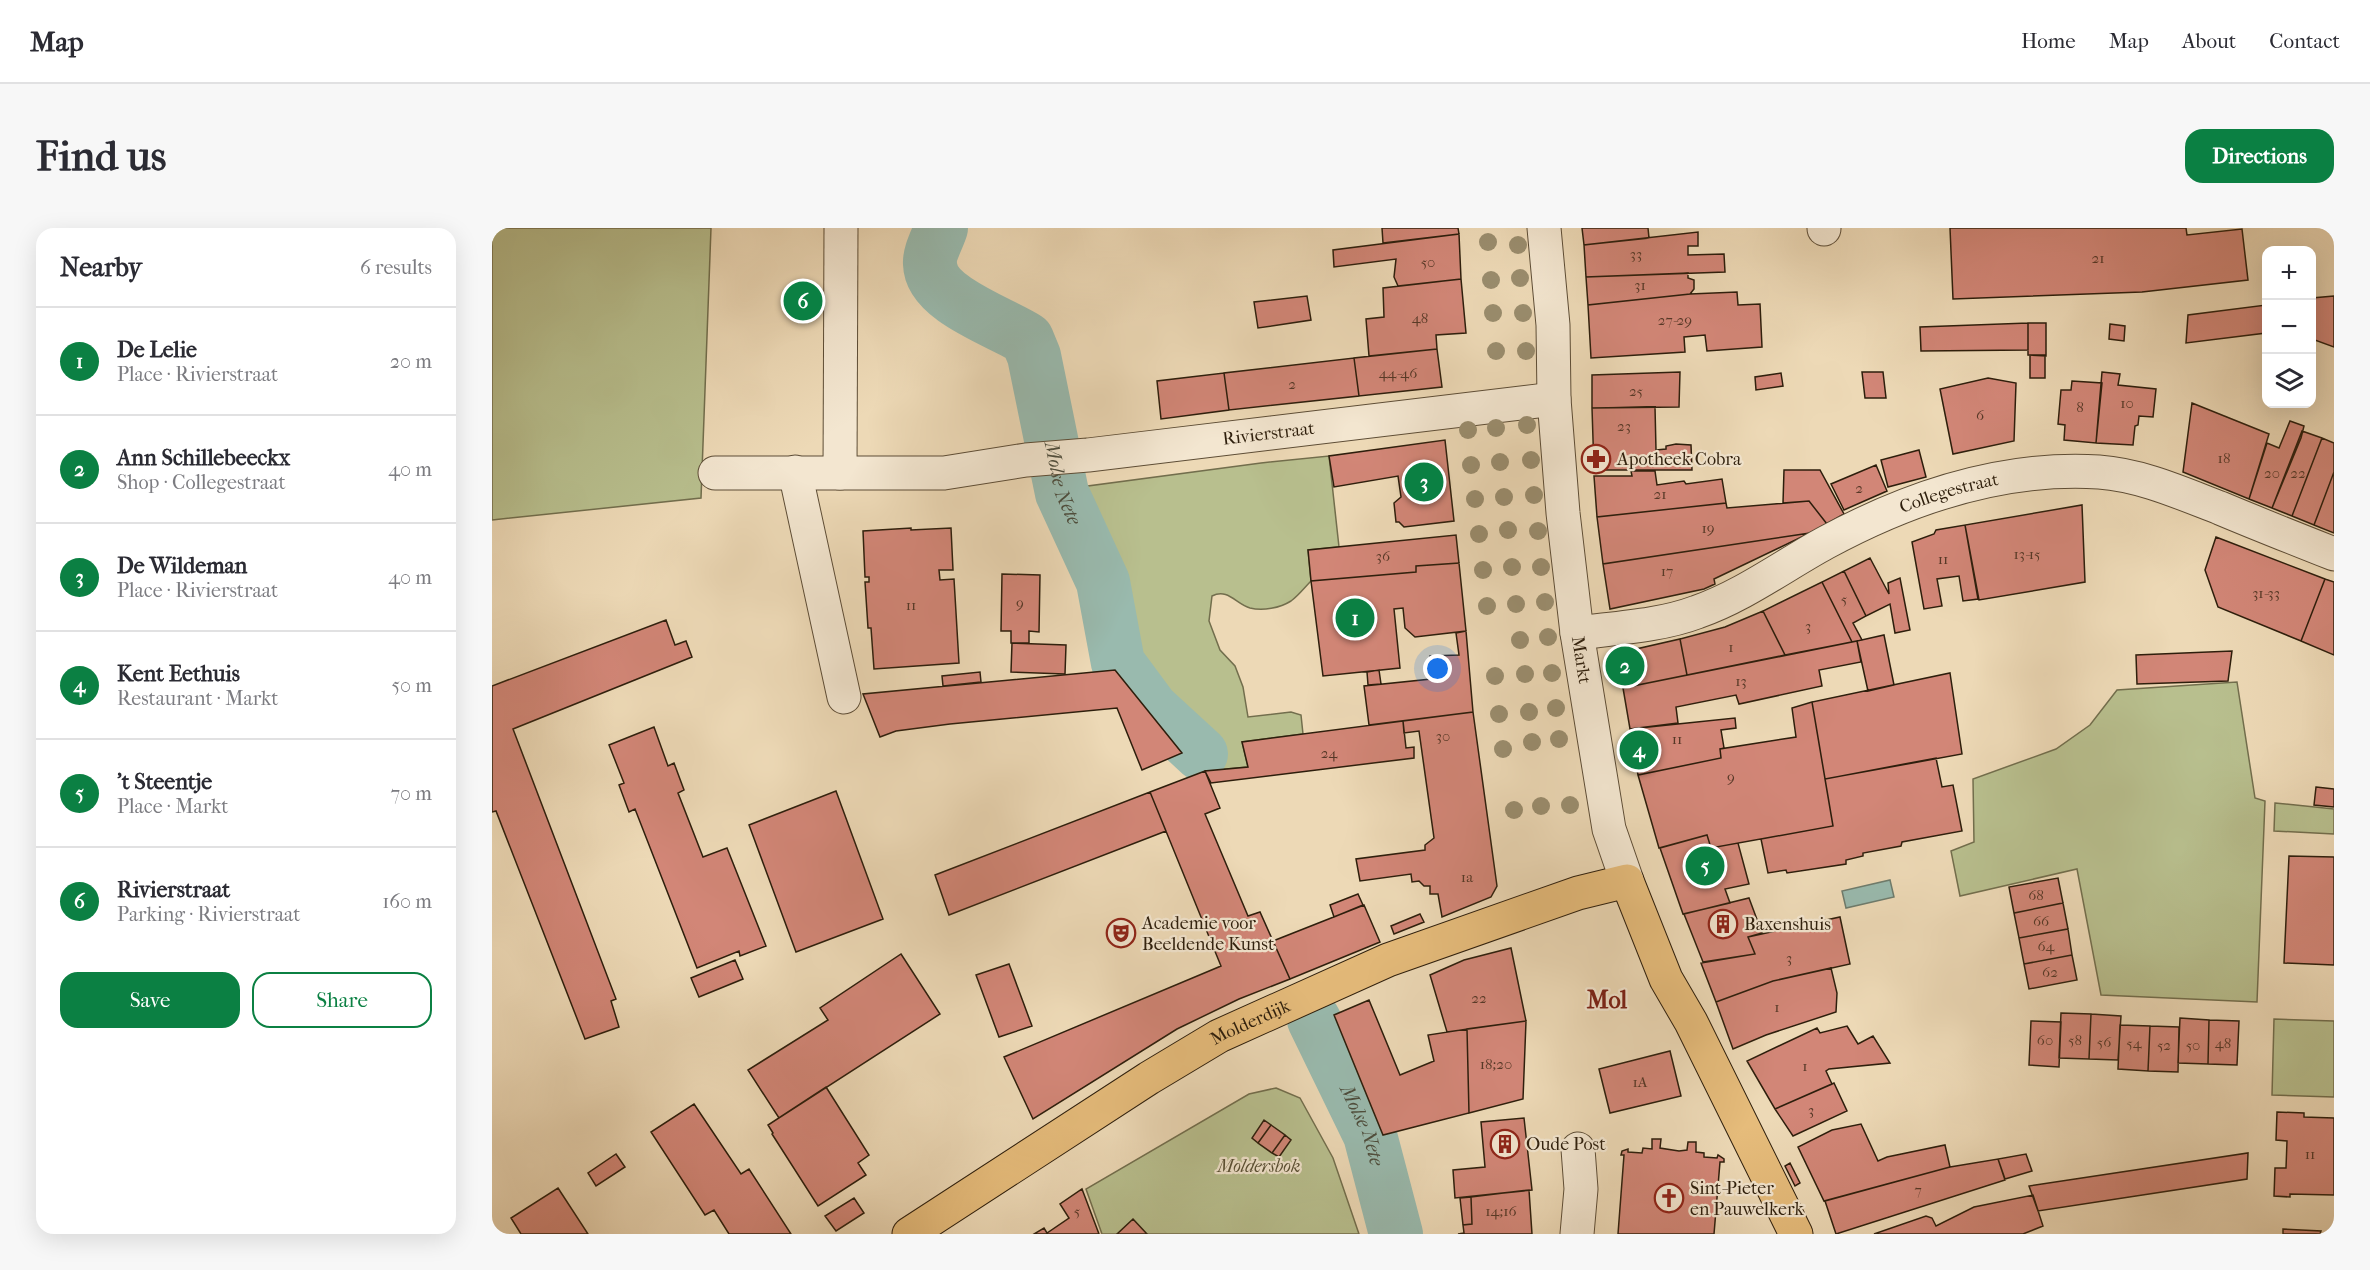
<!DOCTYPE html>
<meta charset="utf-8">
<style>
:root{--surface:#fff;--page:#f7f7f7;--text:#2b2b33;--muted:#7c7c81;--line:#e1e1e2;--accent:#0b8043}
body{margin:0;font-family:"IM FELL French Canon",serif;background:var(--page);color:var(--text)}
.controls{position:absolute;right:18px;top:18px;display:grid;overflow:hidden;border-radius:12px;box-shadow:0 6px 24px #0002}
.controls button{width:54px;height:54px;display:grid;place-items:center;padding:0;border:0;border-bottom:2px solid var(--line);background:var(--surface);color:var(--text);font:30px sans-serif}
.you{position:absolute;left:946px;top:441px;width:21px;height:21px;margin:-15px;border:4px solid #fff;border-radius:50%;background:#1a73e8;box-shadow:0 0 0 9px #1a73e833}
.badge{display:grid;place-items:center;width:39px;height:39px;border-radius:50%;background:var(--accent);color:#fff;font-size:20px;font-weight:700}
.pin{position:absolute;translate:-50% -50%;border:3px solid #fff;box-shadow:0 2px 6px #0006}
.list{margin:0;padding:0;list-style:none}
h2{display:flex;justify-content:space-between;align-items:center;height:78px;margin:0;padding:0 24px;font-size:26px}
h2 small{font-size:20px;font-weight:400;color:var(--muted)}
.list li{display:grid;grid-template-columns:39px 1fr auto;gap:18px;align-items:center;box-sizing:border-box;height:108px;padding:0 24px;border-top:2px solid var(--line)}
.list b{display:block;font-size:22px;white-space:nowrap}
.list p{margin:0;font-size:20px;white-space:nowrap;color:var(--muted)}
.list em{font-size:20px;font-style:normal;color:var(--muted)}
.actions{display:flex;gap:12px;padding:18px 24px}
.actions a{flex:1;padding:14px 0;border:2px solid var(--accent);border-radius:18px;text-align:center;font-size:21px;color:var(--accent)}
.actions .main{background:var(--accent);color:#fff}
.icon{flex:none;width:33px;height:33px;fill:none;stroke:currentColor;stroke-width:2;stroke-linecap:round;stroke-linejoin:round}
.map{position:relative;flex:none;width:1842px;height:1006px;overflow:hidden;border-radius:18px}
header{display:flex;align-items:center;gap:36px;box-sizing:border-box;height:84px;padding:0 30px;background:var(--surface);border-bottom:2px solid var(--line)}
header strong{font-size:28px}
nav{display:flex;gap:33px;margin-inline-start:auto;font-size:21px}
.intro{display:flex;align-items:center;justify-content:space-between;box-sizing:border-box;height:144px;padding:0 36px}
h1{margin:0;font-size:42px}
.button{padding:15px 27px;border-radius:18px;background:var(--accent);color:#fff;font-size:21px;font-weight:700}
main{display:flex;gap:36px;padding:0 36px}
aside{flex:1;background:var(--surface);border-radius:18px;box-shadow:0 6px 24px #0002}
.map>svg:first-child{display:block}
.green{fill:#b8bf8e;stroke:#726e4d;stroke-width:1.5}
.water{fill:#99baae;stroke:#6e7c6d;stroke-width:1.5}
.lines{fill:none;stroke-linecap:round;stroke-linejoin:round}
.river{stroke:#99baae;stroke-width:54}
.building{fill:#d28677;stroke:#2d1e0c;stroke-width:1.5}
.minor-casing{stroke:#5d4d36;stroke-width:35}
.major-casing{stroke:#2d1e0c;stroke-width:35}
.minor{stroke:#f3e6d0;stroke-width:33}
.major{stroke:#e6bc7b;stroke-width:33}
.tree{fill:#9a8d6e}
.labels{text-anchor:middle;stroke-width:4.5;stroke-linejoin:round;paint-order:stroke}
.number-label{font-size:15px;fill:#563827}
.street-label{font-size:18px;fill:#2d1e0c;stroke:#f3e6d0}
.poi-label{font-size:18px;fill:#2d1e0c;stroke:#f3e6d0;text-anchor:start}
.park-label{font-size:18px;font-style:italic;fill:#574e33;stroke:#f3e6d0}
.water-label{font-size:20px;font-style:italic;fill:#4d4d3d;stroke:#f3e6d0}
.district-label{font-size:24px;font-weight:bold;fill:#7a1f14;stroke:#f3e6d0}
</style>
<header>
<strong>Map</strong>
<nav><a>Home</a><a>Map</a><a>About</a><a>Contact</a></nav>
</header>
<div class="intro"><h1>Find us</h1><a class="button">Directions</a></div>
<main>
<aside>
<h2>Nearby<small>6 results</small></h2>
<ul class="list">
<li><span class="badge">1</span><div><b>De Lelie</b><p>Place · Rivierstraat</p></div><em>20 m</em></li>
<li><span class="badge">2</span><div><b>Ann Schillebeeckx</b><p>Shop · Collegestraat</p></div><em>40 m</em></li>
<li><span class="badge">3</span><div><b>De Wildeman</b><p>Place · Rivierstraat</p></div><em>40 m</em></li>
<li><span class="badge">4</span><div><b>Kent Eethuis</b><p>Restaurant · Markt</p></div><em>50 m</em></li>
<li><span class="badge">5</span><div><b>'t Steentje</b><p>Place · Markt</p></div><em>70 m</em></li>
<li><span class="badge">6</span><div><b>Rivierstraat</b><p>Parking · Rivierstraat</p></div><em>160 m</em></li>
</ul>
<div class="actions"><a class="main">Save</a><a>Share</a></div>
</aside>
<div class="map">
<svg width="1842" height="1006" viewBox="0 0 1842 1006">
<rect width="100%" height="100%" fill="#edd9b6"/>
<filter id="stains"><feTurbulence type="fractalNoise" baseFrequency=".00333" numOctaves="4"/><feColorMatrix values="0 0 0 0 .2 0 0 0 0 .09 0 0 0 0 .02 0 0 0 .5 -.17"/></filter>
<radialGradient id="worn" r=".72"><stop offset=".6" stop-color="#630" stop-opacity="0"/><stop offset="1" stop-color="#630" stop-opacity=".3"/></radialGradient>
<path class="green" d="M0,0H219L209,270L0,292Z
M837,228L847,319L816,322L819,353C813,359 806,368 799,373C788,380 771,383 758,380C744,376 736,360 720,368L717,393L728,422L743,438L751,459L756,489L799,484L809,487L811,506L750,514L756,539L724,542L711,514L669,477L635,433L619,360L605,318L586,278L581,260L769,235Z
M1745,454L1763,570L1773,573L1765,774L1609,767L1585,641L1468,668L1459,623L1482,614L1481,551L1564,521L1598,497L1625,462Z
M1783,575L1842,581V606L1782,603Z
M1782,791L1842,793V869L1780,867Z
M784,860L808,870L841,930L867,1006H610L594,961L757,866Z"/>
<path class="water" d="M1398,652L1402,669L1354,680L1350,663Z"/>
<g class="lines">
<g class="river">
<path id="s1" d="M449,0C446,10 437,25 438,36C439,72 509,94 535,111L542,128L570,265L611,354L626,435L660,481L709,526"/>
<path id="s2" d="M822,792L878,907L904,1006"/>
</g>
</g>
<path class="building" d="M890,0H966L967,6L891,15Z
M1090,0H1156L1157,10L1092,17Z
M1458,0H1694L1695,7L1750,1L1756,52L1650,64L1461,71Z
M1206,4V18H1196V27L1232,26L1233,44L1094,49L1092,17Z
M967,6L969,51L906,58L902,49L904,31L842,39L841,22Z
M1196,45V50L1202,52V61L1198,66L1096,77L1094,49Z
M969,51L974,105L944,107L945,121L877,128L874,91L892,89L891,60Z
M1245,64L1246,77L1268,76L1270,119L1215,123L1213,107L1192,109L1193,124L1099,130L1096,77L1198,66Z
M815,68L819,92L766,100L762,74Z
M1842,68V119L1820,111V70Z
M1774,77V105L1694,115L1696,87Z
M1536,95V122L1429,123L1428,99Z
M1536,95H1554V128L1536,127Z
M1618,96L1633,98L1632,113L1617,111Z
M945,121L950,159L867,168L862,130Z
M1538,127H1553V150H1538Z
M862,130L867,168L737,182L732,145Z
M1188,144L1187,179L1100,180V147Z
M1370,144H1391L1394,170H1373Z
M1610,144L1628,146L1626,157L1664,161L1661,189L1647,188L1646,197L1643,198L1641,217L1604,215Z
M732,145L737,182L669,191L665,153Z
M1289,145L1291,158L1264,162L1263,149Z
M1496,150L1524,155L1522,213L1461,226L1448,161Z
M1580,153L1610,155L1604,215L1572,212L1573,197L1566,196L1569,162H1579Z
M1700,175L1777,206L1757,271L1691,244Z
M1163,179L1164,222L1174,221V218L1184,216L1199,217L1200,242H1102L1100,180Z
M1798,193L1812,198L1809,210L1780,280L1757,271L1775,215L1787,220Z
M1810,203L1830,210L1800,288L1780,280Z
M1830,210L1842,215V244L1822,297L1800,288Z
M953,212L962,293L912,299L907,294H904L902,275L909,269L906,248L842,259L837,228Z
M1427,222L1434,249L1396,259L1389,232Z
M1384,237L1395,263L1352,282L1339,256Z
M1292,242H1328L1352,286L1335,296L1317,273L1291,275Z
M1139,243H1163L1165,257L1192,253L1194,256L1230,251L1234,275L1105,289L1102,248H1140Z
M1842,244V305L1822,297Z
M1317,273L1335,296L1318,305L1111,336L1105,289L1234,275L1235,280Z
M1590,277L1593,354L1487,372L1473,297Z
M1473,297L1486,371L1471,373L1467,348L1445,351L1450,378L1432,381L1420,314L1442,306L1444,302Z
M419,300V302L459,300L461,342H447L448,352L462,351L467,435L382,441L379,400H376L373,354H377V349H373L371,303Z
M1318,305L1222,351L1223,356L1212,361L1118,381L1111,336Z
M964,307L967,335L924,338V344L819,353L816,322Z
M1724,309L1833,351L1809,413L1726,379L1713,342Z
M1378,330L1397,366L1396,355L1408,350L1418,402L1403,405L1398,376L1374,388L1352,343Z
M967,335L974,403L923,409L913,400L911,380L902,381L908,440L831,448L819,353L924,344V338Z
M1352,343L1374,388L1361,395L1370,412L1360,414L1330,354Z
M510,346L548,347L547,404L537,403V415H519V403H509Z
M1833,351L1842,354V427L1809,413Z
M1330,354L1360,414L1293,427L1271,383Z
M1271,383L1293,427L1195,447L1188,411L1233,399Z
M174,392L183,417L194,413L200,429L21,501L124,771L119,773L127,799L93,811L4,583L0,584V458Z
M974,403L981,484L877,497L872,458L939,451L938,428L967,427L964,405Z
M1392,407L1402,457L1376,463L1365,413Z
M1188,411L1195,447L1131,460L1127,431L1131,424Z
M1365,413L1369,434L1327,442L1330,458L1247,476L1244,467L1184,479L1186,495L1138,501L1131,460Z
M520,415L574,417L573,446L519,444Z
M1740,423L1736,453L1645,456L1644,427Z
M623,442L690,525L650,542L625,480L458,496L404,503L388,509L371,466Z
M887,442L889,456L876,457L875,444Z
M488,444L489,454L451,458L450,448Z
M1458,445L1470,526L1333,551L1320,474Z
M1320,474L1341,598L1219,620L1215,607L1167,620L1146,547L1229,530L1228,521L1304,509L1300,480Z
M981,484L1005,658L999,669L950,689L946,666H938V658H932L927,653L920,654L919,646L868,653L864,631L933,622V617L942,610L927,503L912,505L911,493Z
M1243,490L1244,500L1229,502L1232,520L1228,521L1229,530L1146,547L1138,501Z
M911,493L914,520L922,519V530L719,555L713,543L756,539L750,514Z
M162,499L176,538L182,535L192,562L186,565L211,629L235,620L274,718L248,728L247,723L205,740L143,581L137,584L127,557L132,555L117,517Z
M1444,530L1450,559L1461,557L1470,603L1410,614L1409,618L1371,625V628L1354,632V636L1295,645L1294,642L1276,645L1269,611L1341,598L1333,551Z
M713,543L728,580L713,586L756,688L768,684L798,751L747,771L685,801L541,891L512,829L729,738L658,564Z
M1824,559L1842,561V579L1822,577Z
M344,563L391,691L304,724L257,597Z
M658,564L674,603L457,687L443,647Z
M1215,607L1219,620L1246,615L1257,656L1233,661L1238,675L1191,686L1168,620Z
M1797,628L1842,629V737L1792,735Z
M1566,650L1571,675L1522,685L1517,659Z
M866,666L871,677L842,689L838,677Z
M1257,670L1270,705L1256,709L1263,726L1211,734L1192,686Z
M1571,675L1576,701L1527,710L1522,685Z
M872,677L888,714L798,751L781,713Z
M928,686L932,694L902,706L899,698Z
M1348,689L1358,736L1281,753L1224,774L1209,735L1263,726L1256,709Z
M1576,701L1580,727L1532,736L1527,710Z
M1019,720L1034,793L955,804L938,747L972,732Z
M409,726L448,786L287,890L256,842L336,792L328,780Z
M1580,727L1585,752L1537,761L1532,736Z
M243,732L251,751L207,769L199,750Z
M517,736L540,798L507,809L484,747Z
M1339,740L1345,765L1344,784L1274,807L1241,821L1224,774L1281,753Z
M877,772L908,847L942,833L936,807L975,801L977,885L891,907L842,787Z
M1569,785L1599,786L1597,831L1567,830Z
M1599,786L1629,788L1626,832L1597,831Z
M1688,790L1717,792L1716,836L1686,835Z
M1717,792L1747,793L1745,837L1716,836Z
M1034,793L1031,871L977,885L975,801Z
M1539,793L1569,794L1567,839L1537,837Z
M1628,797L1658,798L1656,843L1626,841Z
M1355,798L1366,816L1381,808L1398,835L1337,841L1334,843L1340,856L1283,881L1255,833L1325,800L1328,805Z
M1658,798L1687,799L1686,844L1656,843Z
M1178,823L1189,868L1118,885L1107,841Z
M1342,855L1355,883L1301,908L1283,881Z
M334,859L377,927L366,935L374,947L326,978L280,906L281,905L276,897Z
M202,876L249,946L257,941L299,1006H237L222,982L213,987L159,904Z
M1785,884L1812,885V889L1842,890V967L1798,966V969L1782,968L1783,940H1794L1795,913L1784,912Z
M1032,890L1040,962L963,970L961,942L993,939L989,894Z
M772,892L779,897L766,915L760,910Z
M1369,896L1386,933L1395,929L1453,917L1458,939L1332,973L1306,919L1340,902Z
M779,897L793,907L780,925L766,915Z
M793,907L799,912L787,929L780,925Z
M1160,911H1169L1168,920L1187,923L1195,922L1196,914H1204V924L1212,925V929L1225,930L1226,927L1232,931V934H1228L1222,1006H1126L1132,927H1129L1130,923L1136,921V924L1150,925L1151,920L1160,921Z
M1756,925L1755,951L1546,983L1537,958Z
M124,926L133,939L104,958L96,945Z
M1534,926L1540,943L1513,951L1506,931Z
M1506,931L1513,952L1344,1006L1333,973L1458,939Z
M1298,935L1308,955L1303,958L1293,938Z
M66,960L96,1006H29L19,990Z
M590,961L607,1006H542L552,1000L555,1005L577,990L568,976Z
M1037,962L1040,1006H966L972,1005L971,997L980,996L979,969Z
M1541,967L1551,998L1531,1006H1382L1434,988L1440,990L1444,998L1482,979Z
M979,969L980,996L971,997L968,970Z
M362,970L372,985L344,1003L333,988Z
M641,991L655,1006H625Z
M1791,1001L1829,1003L1828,1006H1791Z"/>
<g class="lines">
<g class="minor-casing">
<g id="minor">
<path id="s3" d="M1052,0L1061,97L1062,171L1071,285L1085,405L1117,601L1135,653"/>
<path d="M1332,0V1"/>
<path d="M303,244L352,469"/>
<path id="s4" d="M223,245H452L534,232L596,227L1062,171"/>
<path d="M348,245L349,0"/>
<path id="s5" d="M1085,405C1124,400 1168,398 1205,384C1251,368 1291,338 1333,315C1416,270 1511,238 1607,244C1649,247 1689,265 1728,280C1766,296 1804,311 1842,326"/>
<path d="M1085,1006L1089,961L1086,921"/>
</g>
</g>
<g class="major-casing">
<g id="major">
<path id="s6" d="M417,1006L657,850L727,808L896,732L1086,665L1135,653L1174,751L1199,794L1304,1006"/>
</g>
</g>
<use href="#minor" class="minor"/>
<use href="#major" class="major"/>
</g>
<g class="tree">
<circle cx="996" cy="14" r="9"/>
<circle cx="1026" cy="17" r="9"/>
<circle cx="1028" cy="50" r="9"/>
<circle cx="999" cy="52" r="9"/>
<circle cx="1001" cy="85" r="9"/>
<circle cx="1031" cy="85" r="9"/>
<circle cx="1004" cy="123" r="9"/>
<circle cx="1034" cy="123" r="9"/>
<circle cx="1035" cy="197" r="9"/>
<circle cx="1004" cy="200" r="9"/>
<circle cx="976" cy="202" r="9"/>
<circle cx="1039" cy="232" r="9"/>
<circle cx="1008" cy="234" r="9"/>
<circle cx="979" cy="237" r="9"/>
<circle cx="1042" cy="267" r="9"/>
<circle cx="1012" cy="269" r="9"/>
<circle cx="983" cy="271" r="9"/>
<circle cx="1016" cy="302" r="9"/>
<circle cx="1046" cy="303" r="9"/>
<circle cx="987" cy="306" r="9"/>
<circle cx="1020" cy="339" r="9"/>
<circle cx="1049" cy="339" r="9"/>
<circle cx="991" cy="342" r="9"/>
<circle cx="1053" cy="374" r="9"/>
<circle cx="1024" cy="376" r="9"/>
<circle cx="995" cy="378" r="9"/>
<circle cx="1056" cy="409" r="9"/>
<circle cx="1028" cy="412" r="9"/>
<circle cx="1060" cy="445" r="9"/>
<circle cx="1033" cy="446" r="9"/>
<circle cx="1003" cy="448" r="9"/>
<circle cx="1064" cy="480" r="9"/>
<circle cx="1037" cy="484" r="9"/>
<circle cx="1007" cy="486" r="9"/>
<circle cx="1067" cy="511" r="9"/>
<circle cx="1040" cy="514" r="9"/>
<circle cx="1011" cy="521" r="9"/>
<circle cx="1078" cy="577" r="9"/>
<circle cx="1049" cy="578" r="9"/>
<circle cx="1022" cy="582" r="9"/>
</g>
<defs>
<g id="pharmacy-ring" transform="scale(1.5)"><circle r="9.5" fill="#f3e6d0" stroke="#8f2418" stroke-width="1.5"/><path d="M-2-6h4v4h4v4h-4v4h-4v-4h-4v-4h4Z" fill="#8f2418"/></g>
<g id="building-ring" transform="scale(1.5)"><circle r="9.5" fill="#f3e6d0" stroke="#8f2418" stroke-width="1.5"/><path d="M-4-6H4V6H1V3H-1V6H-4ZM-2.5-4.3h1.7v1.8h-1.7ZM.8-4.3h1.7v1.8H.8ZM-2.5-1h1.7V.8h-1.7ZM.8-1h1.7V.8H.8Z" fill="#8f2418"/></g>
<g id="theatre-ring" transform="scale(1.5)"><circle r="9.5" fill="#f3e6d0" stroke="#8f2418" stroke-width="1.5"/><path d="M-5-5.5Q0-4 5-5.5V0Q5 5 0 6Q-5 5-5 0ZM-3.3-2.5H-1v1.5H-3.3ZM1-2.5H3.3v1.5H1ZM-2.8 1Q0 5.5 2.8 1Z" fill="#8f2418"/></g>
<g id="church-ring" transform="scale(1.5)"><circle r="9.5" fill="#f3e6d0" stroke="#8f2418" stroke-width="1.5"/><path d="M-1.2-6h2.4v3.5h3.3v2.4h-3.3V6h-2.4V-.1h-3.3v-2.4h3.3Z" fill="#8f2418"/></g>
</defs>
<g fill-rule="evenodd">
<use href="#pharmacy-ring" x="1104" y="231"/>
<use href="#building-ring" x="1231" y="696"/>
<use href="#theatre-ring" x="629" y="705"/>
<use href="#building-ring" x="1013" y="916"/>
<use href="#church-ring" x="1177" y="970"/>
</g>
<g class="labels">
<g class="number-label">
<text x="1144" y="31">33</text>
<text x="1606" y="35">21</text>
<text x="936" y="39">50</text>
<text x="1148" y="62">31</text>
<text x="928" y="95">48</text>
<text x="1183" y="97">27-29</text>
<text x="906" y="150">44-46</text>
<text x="800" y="161">2</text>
<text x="1144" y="168">25</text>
<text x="1635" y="180">10</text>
<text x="1588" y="184">8</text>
<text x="1488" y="192">6</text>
<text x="1132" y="203">23</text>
<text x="1732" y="235">18</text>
<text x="1780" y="250">20</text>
<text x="1806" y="250">22</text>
<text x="1367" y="265">2</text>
<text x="1168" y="271">21</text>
<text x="1216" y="305">19</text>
<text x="1535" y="331">13-15</text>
<text x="891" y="333">36</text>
<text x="1451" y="336">11</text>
<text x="1175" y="348">17</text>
<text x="1774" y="370">31-33</text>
<text x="1352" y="376">5</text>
<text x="528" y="380">9</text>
<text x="419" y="382">11</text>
<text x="1316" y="403">3</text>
<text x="1239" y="424">1</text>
<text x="1249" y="458">13</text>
<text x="951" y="513">30</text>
<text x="1185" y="516">11</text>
<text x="837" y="530">24</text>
<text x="1239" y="554">9</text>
<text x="975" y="654">1a</text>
<text x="1544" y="672">68</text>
<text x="1549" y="698">66</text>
<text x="1554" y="723">64</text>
<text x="1297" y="735">3</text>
<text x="1558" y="749">62</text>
<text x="987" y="775">22</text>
<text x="1285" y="784">1</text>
<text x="1553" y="817">60</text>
<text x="1583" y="817">58</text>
<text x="1612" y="819">56</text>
<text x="1642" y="820">54</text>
<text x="1731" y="820">48</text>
<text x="1672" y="822">52</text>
<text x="1701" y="822">50</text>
<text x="1004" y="841">18;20</text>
<text x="1313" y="843">1</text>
<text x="1148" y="859">1A</text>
<text x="1319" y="887">3</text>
<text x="1818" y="931">11</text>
<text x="1426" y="967">7</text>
<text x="585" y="988">5</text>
<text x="1009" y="988">14;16</text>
</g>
<g class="street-label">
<text dy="6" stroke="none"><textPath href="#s4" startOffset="556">Rivierstraat</textPath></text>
<text dy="6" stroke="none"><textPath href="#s5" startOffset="402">Collegestraat</textPath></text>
<text dy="6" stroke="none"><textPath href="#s3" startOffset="434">Markt</textPath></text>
<text dy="6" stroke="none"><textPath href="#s6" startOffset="402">Molderdijk</textPath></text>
</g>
<g class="poi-label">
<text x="1125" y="237">Apotheek Cobra</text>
<text x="650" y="701">Academie voor<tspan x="650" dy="21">Beeldende Kunst</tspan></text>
<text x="1252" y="702">Baxenshuis</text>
<text x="1034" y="922">Oude Post</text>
<text x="1198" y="966">Sint-Pieter<tspan x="1198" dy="21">en Pauwelkerk</tspan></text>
</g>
<g class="park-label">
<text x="767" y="944">Moldersbok</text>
</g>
<g class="water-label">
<text dy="7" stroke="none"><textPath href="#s1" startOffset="314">Molse Nete</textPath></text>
<text dy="7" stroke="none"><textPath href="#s2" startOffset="116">Molse Nete</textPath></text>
</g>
<g class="district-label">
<text x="1115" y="780">Mol</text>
</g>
</g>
<rect width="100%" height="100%" filter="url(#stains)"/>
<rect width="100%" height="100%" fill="url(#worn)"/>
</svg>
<div class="controls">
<button>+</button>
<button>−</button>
<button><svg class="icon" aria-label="layers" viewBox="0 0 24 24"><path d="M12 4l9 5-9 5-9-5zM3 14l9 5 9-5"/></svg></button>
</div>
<div class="you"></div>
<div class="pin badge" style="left:863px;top:390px">1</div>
<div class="pin badge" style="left:1133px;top:438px">2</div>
<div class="pin badge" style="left:932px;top:254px">3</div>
<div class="pin badge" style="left:1147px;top:522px">4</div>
<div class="pin badge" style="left:1213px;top:638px">5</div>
<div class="pin badge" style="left:311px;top:73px">6</div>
</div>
</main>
